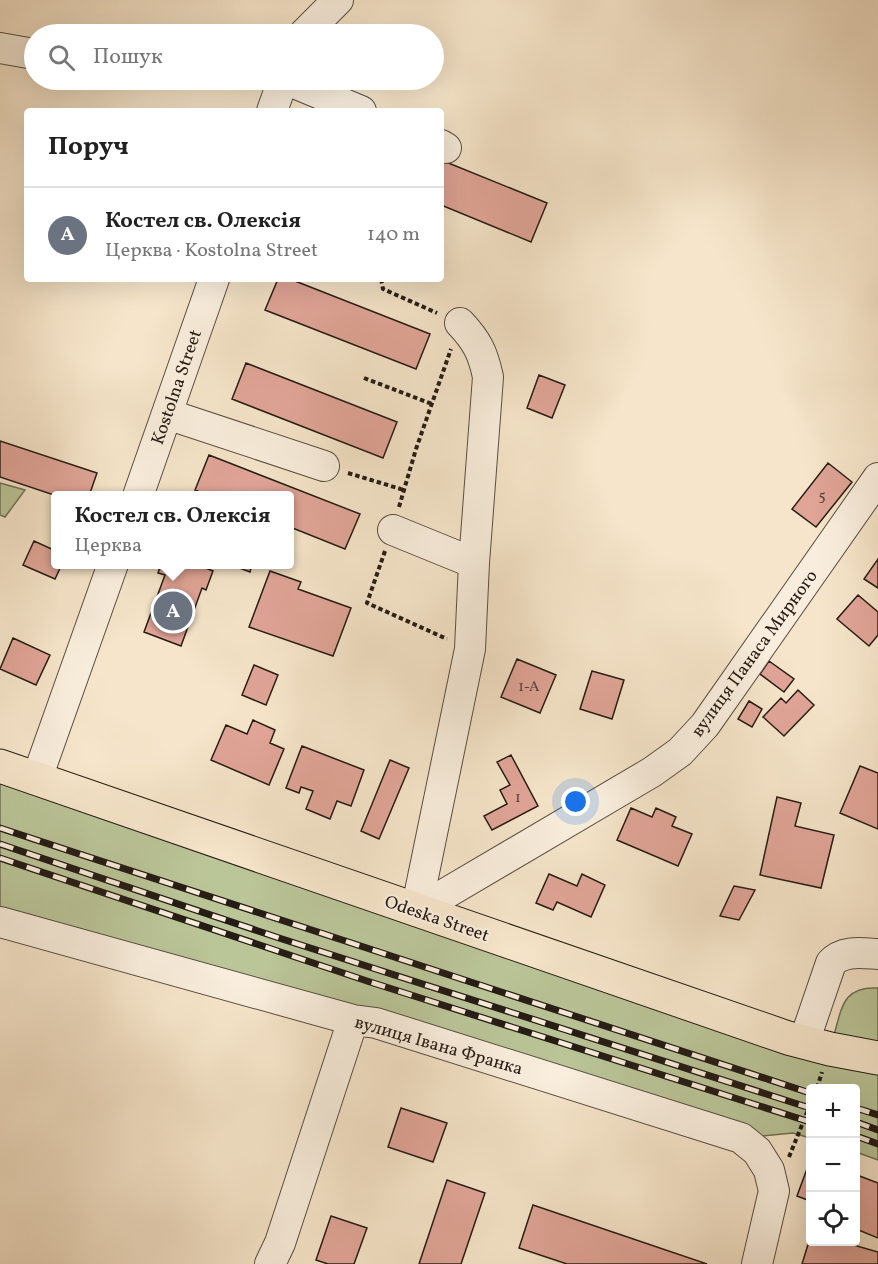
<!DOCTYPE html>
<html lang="uk">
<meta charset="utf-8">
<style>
:root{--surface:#fff;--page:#f2f2f2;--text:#222;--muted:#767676;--line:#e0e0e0;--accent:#111827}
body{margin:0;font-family:Vollkorn,serif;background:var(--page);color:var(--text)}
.controls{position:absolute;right:18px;bottom:18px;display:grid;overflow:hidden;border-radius:6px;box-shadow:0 6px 24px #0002}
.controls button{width:54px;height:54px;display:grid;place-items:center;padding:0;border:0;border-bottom:2px solid var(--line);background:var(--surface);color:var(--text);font:30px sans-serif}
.you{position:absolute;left:576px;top:802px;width:21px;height:21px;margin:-15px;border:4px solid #fff;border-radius:50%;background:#1a73e8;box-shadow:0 0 0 9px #1a73e833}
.badge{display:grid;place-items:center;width:39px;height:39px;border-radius:50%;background:var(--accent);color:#fff;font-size:20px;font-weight:700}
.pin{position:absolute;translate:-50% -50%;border:3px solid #fff;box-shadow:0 2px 6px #0006}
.popup{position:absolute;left:51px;top:491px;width:243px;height:78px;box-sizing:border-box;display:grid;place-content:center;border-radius:6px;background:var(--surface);filter:drop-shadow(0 2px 4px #0005);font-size:20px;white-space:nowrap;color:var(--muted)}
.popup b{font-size:22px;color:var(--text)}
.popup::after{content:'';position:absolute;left:50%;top:100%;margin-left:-12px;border:12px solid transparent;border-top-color:var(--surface)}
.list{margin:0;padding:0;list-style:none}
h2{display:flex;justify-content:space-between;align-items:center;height:78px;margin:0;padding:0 24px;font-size:26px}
h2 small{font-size:20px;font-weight:400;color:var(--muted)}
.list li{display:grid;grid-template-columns:39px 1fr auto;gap:18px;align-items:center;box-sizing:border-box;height:96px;padding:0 24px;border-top:2px solid var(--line)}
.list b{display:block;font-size:22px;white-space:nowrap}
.list p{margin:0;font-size:20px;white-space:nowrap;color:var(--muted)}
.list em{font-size:20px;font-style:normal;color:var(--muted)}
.icon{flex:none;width:33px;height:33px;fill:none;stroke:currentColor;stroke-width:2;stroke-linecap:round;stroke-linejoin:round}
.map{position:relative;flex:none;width:878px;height:1264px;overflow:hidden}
.search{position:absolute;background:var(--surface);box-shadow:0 6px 24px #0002;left:24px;top:24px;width:420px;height:66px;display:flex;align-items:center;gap:15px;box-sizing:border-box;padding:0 21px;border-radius:33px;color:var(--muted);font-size:22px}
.panel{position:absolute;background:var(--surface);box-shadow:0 6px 24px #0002;left:24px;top:108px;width:420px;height:174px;border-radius:6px}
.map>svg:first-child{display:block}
.green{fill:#bac598;stroke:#707056;stroke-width:1.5}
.building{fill:#e1a598;stroke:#251c15;stroke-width:1.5}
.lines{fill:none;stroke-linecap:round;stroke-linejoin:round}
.minor-casing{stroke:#594e42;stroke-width:32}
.major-casing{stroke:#251c15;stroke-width:35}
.path{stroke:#251c15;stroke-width:4;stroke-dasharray:4.5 3;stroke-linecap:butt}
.minor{stroke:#f9eedd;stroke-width:30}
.major{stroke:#f6e5ca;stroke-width:33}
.rail-casing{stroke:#251c15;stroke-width:7}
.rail{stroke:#f9eedd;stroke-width:4.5;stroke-dasharray:14;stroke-linecap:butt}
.labels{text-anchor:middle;stroke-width:4.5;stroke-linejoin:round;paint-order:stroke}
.number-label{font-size:15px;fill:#543e36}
.street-label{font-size:18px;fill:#251c15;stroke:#f9eedd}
</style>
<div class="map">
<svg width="878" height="1264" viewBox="0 0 878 1264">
<rect width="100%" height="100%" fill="#f6e5ca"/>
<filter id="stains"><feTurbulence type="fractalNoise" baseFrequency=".00333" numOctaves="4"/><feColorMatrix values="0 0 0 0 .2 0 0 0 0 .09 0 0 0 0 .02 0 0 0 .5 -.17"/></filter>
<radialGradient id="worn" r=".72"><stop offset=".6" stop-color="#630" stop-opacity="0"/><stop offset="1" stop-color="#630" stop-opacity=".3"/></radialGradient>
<path class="green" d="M0,483L25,490L5,517L0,515Z
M0,766L416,911L834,1035C842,1007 843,986 878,988V1160L856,1152V1088H810V1138L793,1133L741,1138L0,922Z"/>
<path class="building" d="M441,160L547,203L531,242L441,205Z
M278,279H290L430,334L416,369L265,310Z
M246,363L397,422L383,458L232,399Z
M539,375L565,385L552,418L527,408Z
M0,441L97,473L89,496H57L0,477Z
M209,455L360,514L345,549L290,527V496H209L195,490Z
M828,463L852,482L816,527L792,509Z
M34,541L56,551V564H62L55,579L23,565Z
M878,559V588L864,579Z
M161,564H204L203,567L213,571L206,590L202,588L181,646L144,632L165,575L158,573Z
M229,564H252L250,572Z
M270,571L301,582L298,589L351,608L333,656L249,627Z
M858,595L878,612V635L869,646L837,619Z
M13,638L50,655L36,685L0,669Z
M517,659L556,675L540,713L501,697Z
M769,661L794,679L784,692L760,674Z
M254,665L278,675L266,705L242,695Z
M592,671L624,680L612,719L580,709Z
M798,690L814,705L784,736L763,717L781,698L786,703Z
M749,701L762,709L752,727L738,719Z
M253,720L275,730L270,743L284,749L269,785L211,760L226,725L247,734Z
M302,746L364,770L351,806L337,801L330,819L306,809L313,791L301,787L299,793L286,788Z
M511,755L538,806L492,830L484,816L507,804L500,790L510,785L497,762Z
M390,760L409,768L379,839L361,831Z
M860,766L878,773V829L840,813Z
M777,797L801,803L795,826L834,835L821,888L760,875Z
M631,808L652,817L656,808L676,817L672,826L692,834L678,866L617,840Z
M549,874L577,886L582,874L605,885L591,917L557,902L553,910L536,903Z
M734,886L755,890L739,920L720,916Z
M401,1108L447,1123L433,1162L388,1147Z
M808,1166L810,1167V1201L797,1196Z
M857,1175L878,1183V1238L856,1229Z
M447,1180L485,1193L461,1264H419Z
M533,1205L707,1264H567L519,1248Z
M331,1216L367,1228L354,1264H328L316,1260Z
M810,1238V1242H843L878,1252V1264H802Z"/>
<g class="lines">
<g class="minor-casing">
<path id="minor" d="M304,34L338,0
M0,48L34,54
M287,80L361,111
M272,111L283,80
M441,145L446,148
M167,414L324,466
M138,496L214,279
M393,530L474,563
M37,778L113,564
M416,911L652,772L680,752L705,725L878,478
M416,911L470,649L474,563L488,377C483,353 477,341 460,323
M0,922L353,1020L376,1023L741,1138L757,1151L769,1170L774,1191L757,1264
M804,1042L831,963C843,950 861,953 878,954
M270,1264L280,1243L353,1020"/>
</g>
<g class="major-casing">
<path id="major" d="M0,766L788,1038L830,1049L878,1058"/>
</g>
<path class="path" d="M381,279L383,289L437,313
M364,378L432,404
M348,473L404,490
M399,507L416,449L451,349
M385,551L367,603L447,639
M817,1088L822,1072
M789,1157L810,1105"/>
<use href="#minor" class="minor"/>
<use href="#major" class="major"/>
<g class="rail-casing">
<path id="rail" d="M0,828L810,1093
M0,844L279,938L810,1108
M0,858L367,981L810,1122
M856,1108L878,1115
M856,1122L878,1130
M856,1136L878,1144"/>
</g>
<use href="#rail" class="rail"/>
</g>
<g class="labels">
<g class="number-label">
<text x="822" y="500">5</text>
<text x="529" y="691">1-А</text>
<text x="518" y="802">1</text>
</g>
<g class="street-label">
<text transform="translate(176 387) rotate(-71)" y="6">Kostolna Street</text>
<text transform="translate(754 653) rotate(-54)" y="6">вулиця Панаса Мирного</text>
<text transform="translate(437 918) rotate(19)" y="6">Odeska Street</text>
<text transform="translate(439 1045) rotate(16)" y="6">вулиця Івана Франка</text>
</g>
</g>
<rect width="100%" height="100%" filter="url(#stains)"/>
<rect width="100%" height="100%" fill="url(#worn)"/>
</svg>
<div class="controls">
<button>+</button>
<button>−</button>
<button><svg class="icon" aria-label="locate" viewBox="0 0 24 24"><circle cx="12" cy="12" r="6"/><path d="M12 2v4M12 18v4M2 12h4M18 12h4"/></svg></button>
</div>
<div class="you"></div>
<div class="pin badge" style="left:173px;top:611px;background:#6b7280">A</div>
<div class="popup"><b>Костел св. Олексія</b>Церква</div>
<div class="search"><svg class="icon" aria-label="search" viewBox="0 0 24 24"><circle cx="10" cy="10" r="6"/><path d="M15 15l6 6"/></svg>Пошук</div>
<section class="panel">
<h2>Поруч<small></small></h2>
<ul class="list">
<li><span class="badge" style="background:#6b7280">A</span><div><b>Костел св. Олексія</b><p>Церква · Kostolna Street</p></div><em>140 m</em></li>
</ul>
</section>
</div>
